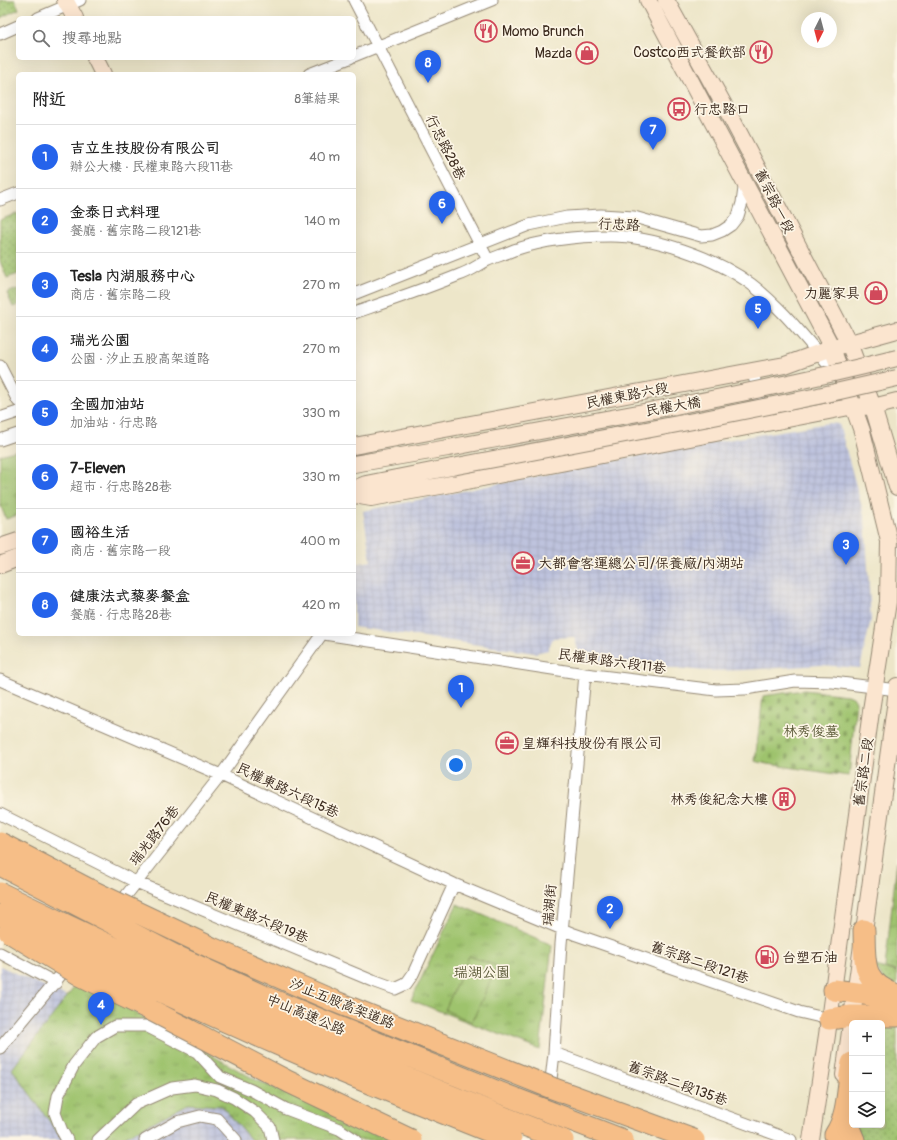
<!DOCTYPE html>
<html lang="zh-TW">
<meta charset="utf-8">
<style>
:root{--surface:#fff;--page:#f6f6f6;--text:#222;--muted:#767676;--line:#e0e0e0;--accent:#2563eb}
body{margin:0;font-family:Pangolin,"LXGW WenKai TC",sans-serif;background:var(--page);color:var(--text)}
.controls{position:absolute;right:12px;bottom:12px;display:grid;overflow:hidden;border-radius:6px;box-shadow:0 4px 16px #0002}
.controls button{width:36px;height:36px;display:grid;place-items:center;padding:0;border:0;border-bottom:1px solid var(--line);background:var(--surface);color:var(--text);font:20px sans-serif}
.compass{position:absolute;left:801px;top:12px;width:36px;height:36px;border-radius:50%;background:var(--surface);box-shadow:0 4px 16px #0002;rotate:186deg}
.you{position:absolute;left:456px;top:765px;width:14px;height:14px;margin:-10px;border:3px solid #fff;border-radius:50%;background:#1a73e8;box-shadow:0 0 0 6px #1a73e833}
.badge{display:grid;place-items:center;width:26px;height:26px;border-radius:50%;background:var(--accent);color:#fff;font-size:13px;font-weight:700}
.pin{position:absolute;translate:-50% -33px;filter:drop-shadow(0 1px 2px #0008)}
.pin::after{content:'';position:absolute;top:21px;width:14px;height:12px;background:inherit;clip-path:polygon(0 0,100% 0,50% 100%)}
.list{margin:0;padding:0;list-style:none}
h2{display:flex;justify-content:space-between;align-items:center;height:52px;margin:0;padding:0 16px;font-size:17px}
h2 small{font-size:13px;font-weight:400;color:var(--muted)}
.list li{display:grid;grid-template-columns:26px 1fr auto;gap:12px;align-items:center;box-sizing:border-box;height:64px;padding:0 16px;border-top:1px solid var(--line)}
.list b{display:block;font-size:15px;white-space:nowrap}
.list p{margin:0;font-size:13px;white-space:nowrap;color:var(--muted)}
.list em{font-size:13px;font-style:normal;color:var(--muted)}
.icon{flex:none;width:22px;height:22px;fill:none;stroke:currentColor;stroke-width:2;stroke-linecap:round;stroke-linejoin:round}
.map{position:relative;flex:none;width:897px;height:1140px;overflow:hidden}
.search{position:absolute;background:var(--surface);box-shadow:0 4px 16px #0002;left:16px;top:16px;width:340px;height:44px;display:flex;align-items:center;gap:10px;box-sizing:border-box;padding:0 14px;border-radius:6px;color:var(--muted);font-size:15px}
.panel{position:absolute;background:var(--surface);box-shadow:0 4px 16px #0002;left:16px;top:72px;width:340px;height:564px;border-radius:6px}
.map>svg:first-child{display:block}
.industrial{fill:url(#industrial-grid)}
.grass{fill:url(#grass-dots);stroke:#6c7646}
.cemetery{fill:url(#cemetery-stones);stroke:#6c7646}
.park{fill:url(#park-tufts);stroke:#6c7646}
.pitch{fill:#9ec36d;stroke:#6c7646}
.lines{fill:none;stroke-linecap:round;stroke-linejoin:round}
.street-casing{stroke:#948874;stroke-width:13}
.secondary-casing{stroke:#948874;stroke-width:18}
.highway-casing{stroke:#948874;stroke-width:23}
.street{stroke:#fff;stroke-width:11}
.secondary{stroke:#fbe5cf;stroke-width:16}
.highway{stroke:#f6be87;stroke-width:21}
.secondary-bridge-casing{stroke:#948874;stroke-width:18;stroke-linecap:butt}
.highway-bridge-casing{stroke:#948874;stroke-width:23;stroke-linecap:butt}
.secondary-bridge{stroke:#fbe5cf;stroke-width:16}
.highway-bridge{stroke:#f6be87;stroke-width:21}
.labels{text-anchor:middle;stroke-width:3.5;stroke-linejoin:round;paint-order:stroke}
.poi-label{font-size:14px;fill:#3b2a1e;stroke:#fcf5e5;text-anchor:start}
.street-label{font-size:14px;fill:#3b2a1e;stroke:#fcf5e5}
.park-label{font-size:14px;fill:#595836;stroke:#fcf5e5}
</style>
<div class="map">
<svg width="897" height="1140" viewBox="0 0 897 1140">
<defs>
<pattern id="industrial-grid" width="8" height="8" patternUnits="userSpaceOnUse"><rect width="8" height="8" fill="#bec3dd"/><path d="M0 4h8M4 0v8" fill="none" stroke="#a4a8bd"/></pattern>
<pattern id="grass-dots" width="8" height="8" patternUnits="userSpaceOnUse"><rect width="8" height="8" fill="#9ec36d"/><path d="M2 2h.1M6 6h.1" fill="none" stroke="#829f59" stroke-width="1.8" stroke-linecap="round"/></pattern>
<pattern id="cemetery-stones" width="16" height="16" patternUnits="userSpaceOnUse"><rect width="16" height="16" fill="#9ec36d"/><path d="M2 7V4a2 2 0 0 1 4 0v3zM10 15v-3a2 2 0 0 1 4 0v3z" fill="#829f59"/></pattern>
<pattern id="park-tufts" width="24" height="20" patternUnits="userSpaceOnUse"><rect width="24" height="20" fill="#9ec36d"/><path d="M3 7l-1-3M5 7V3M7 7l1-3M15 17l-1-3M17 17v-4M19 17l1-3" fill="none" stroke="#829f59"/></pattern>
</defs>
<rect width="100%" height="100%" fill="#fcf5e5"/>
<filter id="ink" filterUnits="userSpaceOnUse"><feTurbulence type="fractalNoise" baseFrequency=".025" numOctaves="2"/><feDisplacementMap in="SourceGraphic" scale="8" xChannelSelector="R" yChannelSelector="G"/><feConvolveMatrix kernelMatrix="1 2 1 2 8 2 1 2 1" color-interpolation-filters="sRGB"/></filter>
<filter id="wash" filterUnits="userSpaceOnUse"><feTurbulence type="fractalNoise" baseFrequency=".012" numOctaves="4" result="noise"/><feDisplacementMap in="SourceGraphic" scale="16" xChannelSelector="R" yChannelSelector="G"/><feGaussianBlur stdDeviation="0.9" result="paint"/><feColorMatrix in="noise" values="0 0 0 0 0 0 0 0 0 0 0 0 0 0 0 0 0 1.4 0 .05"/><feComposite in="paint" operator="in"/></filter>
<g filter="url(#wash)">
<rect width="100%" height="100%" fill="#ede6c9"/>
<path class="industrial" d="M829,423L839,424L865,518L871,620L860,668L821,665L746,670L705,671L581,659L574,637L553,638L548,650L535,653L354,627V564L371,561L363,511L661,451Z
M0,966L32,981L397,1140H0Z"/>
<path class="grass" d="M0,0H15L19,9L0,18Z
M18,213V274L7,278L0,261V220Z
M18,289V305L13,307L7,293Z
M875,966L897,972V986L886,984Z
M897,1016V1140H847L852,1125H882V1023Z"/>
<path class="cemetery" d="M804,690L847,695L853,697L856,702L849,776L767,764L755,761L763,696Z"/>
<path class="park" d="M18,450V515L6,519L0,504V455Z
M897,861V971L885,968Z
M457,904L552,945L540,1050L411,1000Z
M79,981L256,1080L397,1140H251L222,1106L188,1104L118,1140H63L12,1069Z"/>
<path class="pitch" d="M469,956L497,966L472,1022L445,1010Z"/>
</g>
<g filter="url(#ink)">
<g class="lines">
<g class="street-casing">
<path id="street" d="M354,0L488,260
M38,18L80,0
M0,34L18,26
M354,56L492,0
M309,74L350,58
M0,200L18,193
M354,294L529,225L567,217L601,215L634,217L701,236L712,235L722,231L731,225L738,216L742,203L745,181
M354,313C389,301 425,289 459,275C469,272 477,266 486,261C495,257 505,254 514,250C544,240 578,236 610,236C653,236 716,258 751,284C785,310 810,345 838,376
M0,366L18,401
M753,371L762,414
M0,418L18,412
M0,440L18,434
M324,634L585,674L716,690L745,689L795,681L833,682L897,690
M0,680L221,775L454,884L574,934L799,1012L829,1019
M0,814L136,882L373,981L395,989L406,984L413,974L454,884
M117,907L221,775L322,634
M0,953L56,983
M0,1048L69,965
M554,1053L791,1140
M547,1115L554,1053L561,944L585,674
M67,1140L62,1131L55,1113L58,1096L74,1065L96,1037L115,1026H146L197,1052L220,1077L251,1090L286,1109L339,1129L356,1140
M98,1140L136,1104L172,1088L195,1085L217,1090L234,1098L255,1112L270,1127L273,1140
M145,1140L177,1122L200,1116L217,1119L236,1140"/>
</g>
<g class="secondary-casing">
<path id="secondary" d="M65,0L75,18
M648,0L832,348L862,431L889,541L888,602L872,704L827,1035L811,1140
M666,0L734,123L849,343L873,407L897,487
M95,58L103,74
M354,446L785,365L832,348L897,330
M354,464L448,448
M354,489L366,484L452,467
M354,495L371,498L446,485L834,410L854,406L873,407L897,401
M0,547L18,541
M0,565L18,558
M844,1075L895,707L897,686"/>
</g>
<g class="highway-casing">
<path id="highway" d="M864,930C865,964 861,982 897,995
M834,990L894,998
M829,1019L852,1016H897
M844,1116L854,1140
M835,1135C849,1114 847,1087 852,1063"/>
</g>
<use href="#street" class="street"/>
<use href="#secondary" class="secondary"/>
<use href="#highway" class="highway"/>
<g class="secondary-bridge-casing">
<path id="secondary-bridge" d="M448,448C598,420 749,395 897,358
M452,467L709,418L818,396L897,378"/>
</g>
<g class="highway-bridge-casing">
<path id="highway-bridge" d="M0,843L90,890L212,948L336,1002L552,1088L694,1140
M0,865L174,955L261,995L333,1025L498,1092L623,1140
M0,893C184,983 371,1067 563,1140
M0,915C93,960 185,1004 279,1045C356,1079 433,1109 511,1140
M9,932L80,975L147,1008L289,1082L411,1140"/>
</g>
<use href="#secondary-bridge" class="secondary-bridge"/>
<use href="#highway-bridge" class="highway-bridge"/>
</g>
</g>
<defs>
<g id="restaurant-ring" transform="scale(1.15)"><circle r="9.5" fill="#fcf5e5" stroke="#d1495b" stroke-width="1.5"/><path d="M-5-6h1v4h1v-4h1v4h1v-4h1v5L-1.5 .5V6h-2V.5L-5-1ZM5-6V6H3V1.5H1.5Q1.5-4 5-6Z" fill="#d1495b"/></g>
<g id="shop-ring" transform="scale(1.15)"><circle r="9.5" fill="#fcf5e5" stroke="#d1495b" stroke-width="1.5"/><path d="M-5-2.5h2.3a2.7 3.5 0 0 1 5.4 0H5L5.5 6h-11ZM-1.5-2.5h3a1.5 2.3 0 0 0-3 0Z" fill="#d1495b"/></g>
<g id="bus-ring" transform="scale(1.15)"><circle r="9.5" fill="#fcf5e5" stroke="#d1495b" stroke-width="1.5"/><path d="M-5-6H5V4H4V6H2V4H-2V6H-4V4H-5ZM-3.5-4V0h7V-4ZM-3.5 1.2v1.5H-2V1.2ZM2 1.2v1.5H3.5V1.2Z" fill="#d1495b"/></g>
<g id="office-ring" transform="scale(1.15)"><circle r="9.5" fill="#fcf5e5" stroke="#d1495b" stroke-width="1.5"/><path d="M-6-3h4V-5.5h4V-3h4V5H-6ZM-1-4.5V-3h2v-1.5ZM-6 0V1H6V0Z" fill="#d1495b"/></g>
<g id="building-ring" transform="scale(1.15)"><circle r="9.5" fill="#fcf5e5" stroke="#d1495b" stroke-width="1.5"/><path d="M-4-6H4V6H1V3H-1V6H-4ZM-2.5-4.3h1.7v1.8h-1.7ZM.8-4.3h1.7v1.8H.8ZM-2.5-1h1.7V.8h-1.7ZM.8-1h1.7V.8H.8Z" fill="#d1495b"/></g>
<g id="fuel-ring" transform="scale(1.15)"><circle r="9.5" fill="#fcf5e5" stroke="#d1495b" stroke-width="1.5"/><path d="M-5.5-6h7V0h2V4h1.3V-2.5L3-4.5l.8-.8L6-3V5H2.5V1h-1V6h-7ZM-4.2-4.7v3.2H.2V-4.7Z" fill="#d1495b"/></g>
</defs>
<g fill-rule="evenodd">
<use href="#restaurant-ring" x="486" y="31"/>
<use href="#restaurant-ring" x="761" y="52"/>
<use href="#shop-ring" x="587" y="53"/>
<use href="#bus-ring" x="679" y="109"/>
<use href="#shop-ring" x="876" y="293"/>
<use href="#office-ring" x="523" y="563"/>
<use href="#office-ring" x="507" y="743"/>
<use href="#building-ring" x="784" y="799"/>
<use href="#fuel-ring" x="767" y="957"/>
</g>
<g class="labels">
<g class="poi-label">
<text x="502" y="36">Momo Brunch</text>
<text x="746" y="57" text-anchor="end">Costco西式餐飲部</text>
<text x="572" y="58" text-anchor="end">Mazda</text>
<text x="694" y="114">行忠路口</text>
<text x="860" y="298" text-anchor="end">力麗家具</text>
<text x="538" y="568">大都會客運總公司/保養廠/內湖站</text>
<text x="522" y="748">皇輝科技股份有限公司</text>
<text x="768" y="804" text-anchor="end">林秀俊紀念大樓</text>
<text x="782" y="962">台塑石油</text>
</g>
<g class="street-label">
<text transform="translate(446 147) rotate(63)" y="5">行忠路28巷</text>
<text transform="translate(775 201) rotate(63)" y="5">舊宗路一段</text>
<text transform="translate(619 224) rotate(3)" y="5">行忠路</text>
<text transform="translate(627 395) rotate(-11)" y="5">民權東路六段</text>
<text transform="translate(673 406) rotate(-10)" y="5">民權大橋</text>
<text transform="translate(612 661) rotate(8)" y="5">民權東路六段11巷</text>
<text transform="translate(863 772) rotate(-82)" y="5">舊宗路二段</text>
<text transform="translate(288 790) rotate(25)" y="5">民權東路六段15巷</text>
<text transform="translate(154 835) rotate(-52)" y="5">瑞光路76巷</text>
<text transform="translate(549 905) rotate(-85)" y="5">瑞湖街</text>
<text transform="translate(257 917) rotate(23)" y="5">民權東路六段19巷</text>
<text transform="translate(700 962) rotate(19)" y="5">舊宗路二段121巷</text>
<text transform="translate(342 1003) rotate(22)" y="5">汐止五股高架道路</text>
<text transform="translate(306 1014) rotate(23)" y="5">中山高速公路</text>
<text transform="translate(678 1083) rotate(20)" y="5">舊宗路二段135巷</text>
</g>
<g class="park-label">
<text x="811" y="736">林秀俊墓</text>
<text x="482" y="977">瑞湖公園</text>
</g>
</g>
</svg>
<div class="controls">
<button>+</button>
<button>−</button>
<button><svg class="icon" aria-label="layers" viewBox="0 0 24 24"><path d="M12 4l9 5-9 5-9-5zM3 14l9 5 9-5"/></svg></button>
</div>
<svg class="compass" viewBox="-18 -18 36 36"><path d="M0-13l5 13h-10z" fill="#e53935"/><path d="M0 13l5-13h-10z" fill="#767676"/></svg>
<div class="you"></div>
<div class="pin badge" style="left:461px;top:708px">1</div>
<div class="pin badge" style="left:610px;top:929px">2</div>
<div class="pin badge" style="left:846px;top:565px">3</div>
<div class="pin badge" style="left:101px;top:1025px">4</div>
<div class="pin badge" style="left:758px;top:329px">5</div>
<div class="pin badge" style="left:442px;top:224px">6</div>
<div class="pin badge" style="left:653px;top:150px">7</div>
<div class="pin badge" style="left:428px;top:83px">8</div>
<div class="search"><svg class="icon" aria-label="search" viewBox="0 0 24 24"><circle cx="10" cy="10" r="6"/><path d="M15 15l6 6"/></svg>搜尋地點</div>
<section class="panel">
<h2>附近<small>8筆結果</small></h2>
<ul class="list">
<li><span class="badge">1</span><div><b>吉立生技股份有限公司</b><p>辦公大樓 · 民權東路六段11巷</p></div><em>40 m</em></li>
<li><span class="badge">2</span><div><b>金泰日式料理</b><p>餐廳 · 舊宗路二段121巷</p></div><em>140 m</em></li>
<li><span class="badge">3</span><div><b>Tesla 內湖服務中心</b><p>商店 · 舊宗路二段</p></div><em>270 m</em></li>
<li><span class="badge">4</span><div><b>瑞光公園</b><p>公園 · 汐止五股高架道路</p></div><em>270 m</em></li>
<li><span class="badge">5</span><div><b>全國加油站</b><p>加油站 · 行忠路</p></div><em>330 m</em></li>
<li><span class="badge">6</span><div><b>7-Eleven</b><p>超市 · 行忠路28巷</p></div><em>330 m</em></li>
<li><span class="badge">7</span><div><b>國裕生活</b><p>商店 · 舊宗路一段</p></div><em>400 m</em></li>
<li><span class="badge">8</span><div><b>健康法式藜麥餐盒</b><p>餐廳 · 行忠路28巷</p></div><em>420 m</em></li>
</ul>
</section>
</div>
